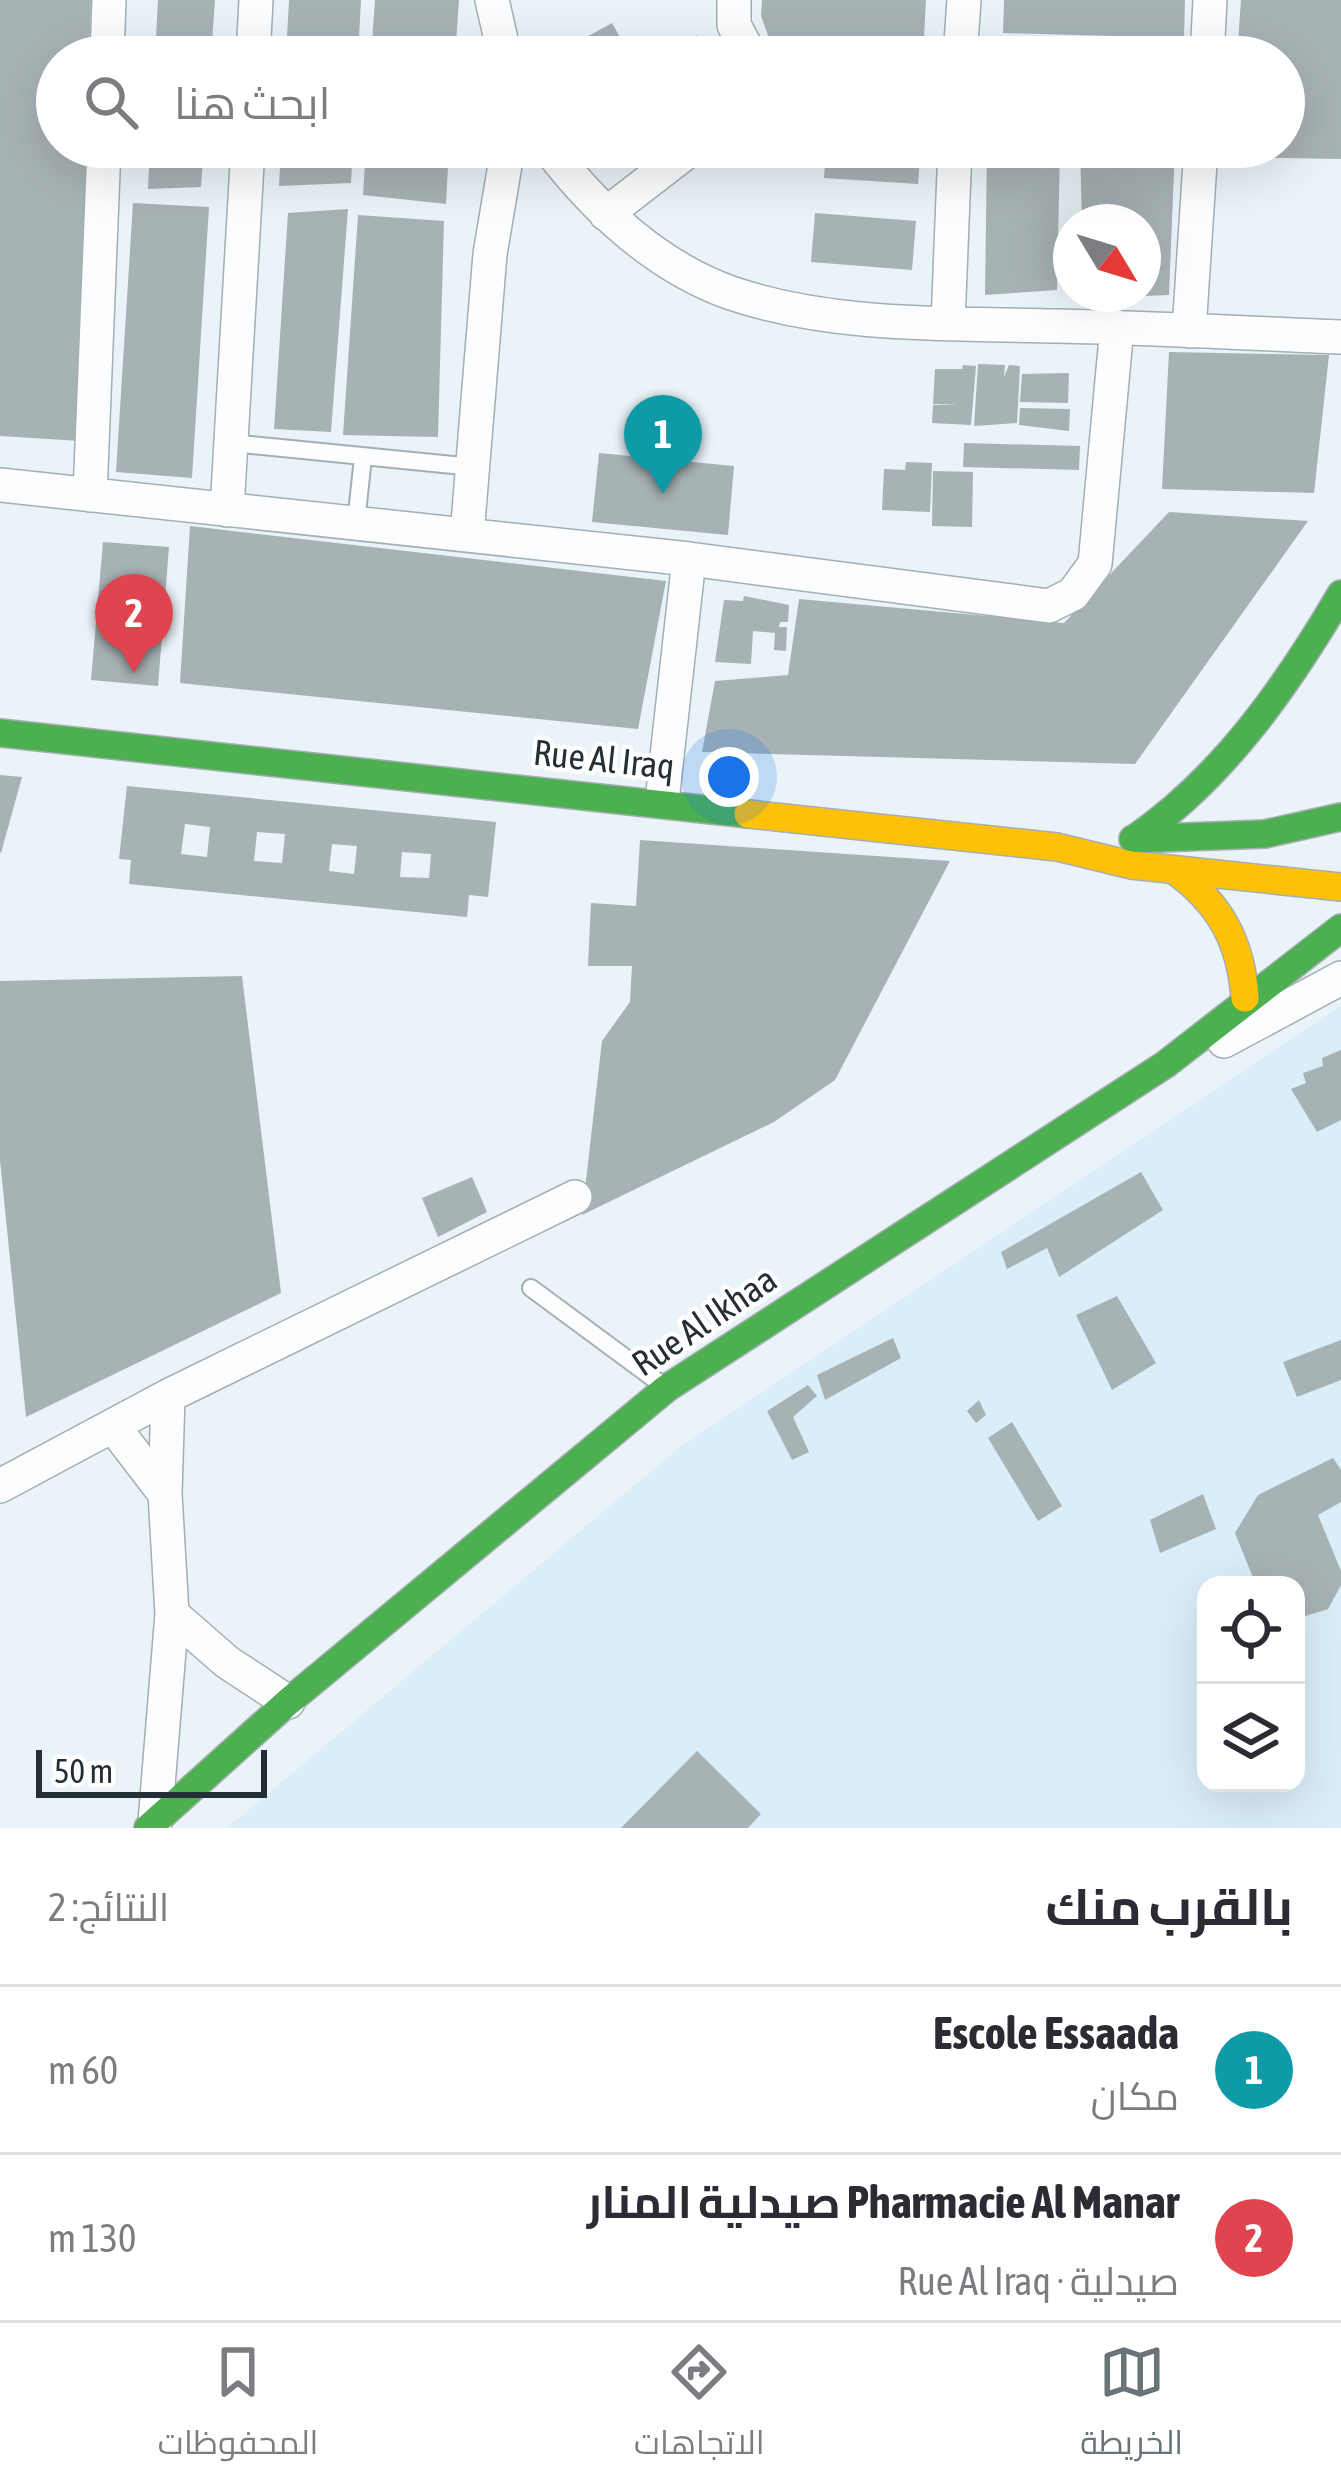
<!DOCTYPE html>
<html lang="ar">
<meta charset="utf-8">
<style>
:root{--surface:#fff;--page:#f2f2f3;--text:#2b2b33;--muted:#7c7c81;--line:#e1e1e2;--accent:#697479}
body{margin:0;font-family:"Asap Condensed",Cairo,sans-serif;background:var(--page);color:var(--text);direction:rtl}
.controls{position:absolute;right:36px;bottom:36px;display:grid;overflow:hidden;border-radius:24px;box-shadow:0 12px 48px #0002}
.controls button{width:108px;height:108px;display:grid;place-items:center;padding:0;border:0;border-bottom:3px solid var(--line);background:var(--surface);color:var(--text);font:60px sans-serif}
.compass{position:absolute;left:1053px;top:204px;width:108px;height:108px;border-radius:50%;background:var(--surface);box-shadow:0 12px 48px #0002;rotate:128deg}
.scale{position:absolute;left:36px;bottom:30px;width:231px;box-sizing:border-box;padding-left:12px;border:6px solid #242f35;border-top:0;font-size:33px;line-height:42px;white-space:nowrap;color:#242f35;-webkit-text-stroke:9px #fefefe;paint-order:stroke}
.you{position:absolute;left:729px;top:777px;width:42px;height:42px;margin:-30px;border:9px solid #fff;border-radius:50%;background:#1a73e8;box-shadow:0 0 0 18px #1a73e833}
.badge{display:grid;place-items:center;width:78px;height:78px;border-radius:50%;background:var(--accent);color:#fff;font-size:39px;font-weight:700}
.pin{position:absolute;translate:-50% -99px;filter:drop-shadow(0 3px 6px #0008)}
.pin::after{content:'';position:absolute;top:63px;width:42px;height:36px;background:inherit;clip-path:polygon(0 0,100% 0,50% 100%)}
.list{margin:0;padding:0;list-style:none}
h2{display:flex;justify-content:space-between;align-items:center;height:156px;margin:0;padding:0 48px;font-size:51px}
h2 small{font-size:39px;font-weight:400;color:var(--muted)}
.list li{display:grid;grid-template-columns:78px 1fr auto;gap:36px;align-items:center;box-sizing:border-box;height:168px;padding:0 48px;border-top:3px solid var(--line)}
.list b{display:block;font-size:45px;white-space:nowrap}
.list p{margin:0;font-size:39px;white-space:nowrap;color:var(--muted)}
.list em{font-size:39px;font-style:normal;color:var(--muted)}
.icon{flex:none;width:66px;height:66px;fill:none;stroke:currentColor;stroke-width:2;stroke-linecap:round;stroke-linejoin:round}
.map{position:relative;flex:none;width:1341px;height:1828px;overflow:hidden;direction:ltr}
.search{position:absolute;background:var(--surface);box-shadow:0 12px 48px #0002;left:36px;right:36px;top:36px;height:132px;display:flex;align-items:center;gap:30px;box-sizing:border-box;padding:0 42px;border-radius:66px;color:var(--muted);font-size:45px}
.sheet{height:492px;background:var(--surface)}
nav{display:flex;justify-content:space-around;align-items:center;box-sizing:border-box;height:168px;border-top:3px solid var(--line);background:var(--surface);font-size:33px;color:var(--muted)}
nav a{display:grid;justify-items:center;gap:6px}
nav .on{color:var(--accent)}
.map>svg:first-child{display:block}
.built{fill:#daeef9;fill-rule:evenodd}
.building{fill:#a7b2b5;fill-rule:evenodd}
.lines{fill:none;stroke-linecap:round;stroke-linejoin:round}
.lane-casing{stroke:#a4aeb3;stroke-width:20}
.street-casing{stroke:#a4aeb3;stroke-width:36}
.fast-casing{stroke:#a4aeb3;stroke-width:30}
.slow-casing{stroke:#a4aeb3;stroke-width:30}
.lane{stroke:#fcfdfe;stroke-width:16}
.street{stroke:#fcfdfe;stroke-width:33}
.fast{stroke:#4caf50;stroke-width:27}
.slow{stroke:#ffc107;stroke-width:27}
.labels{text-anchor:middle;stroke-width:9;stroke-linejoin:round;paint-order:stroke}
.street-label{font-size:36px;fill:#242f35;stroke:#fefefe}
</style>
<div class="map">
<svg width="1341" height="1828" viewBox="0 0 1341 1828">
<rect width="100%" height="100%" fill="#e9f3f8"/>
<path class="built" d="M1341,1006V1828H227L680,1447ZM1206,1585H1296V1783H1206Z"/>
<path class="building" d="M0,0H91L89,57H57V147H87L80,441L0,436Z
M158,0H215L211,57H155Z
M289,0H361L358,57H286Z
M375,0H459L455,57H371Z
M762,0H926L923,57H776L761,16Z
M1004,0H1185L1184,38L1003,33Z
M1241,0H1341V159L1230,157V147H1284V57H1237Z
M612,23L631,57H570L565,49Z
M697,35L712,57H665Z
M150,147H204L201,187L148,189Z
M281,147H353L351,183L279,186Z
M366,147H449L446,204L363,195Z
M826,147H921L918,184L824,178Z
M987,147H1060L1057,290L985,295Z
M1080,147H1175L1169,295L1143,296V222H1082Z
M133,203L209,207L192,478L116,472Z
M348,209L331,432L274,429L288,213Z
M815,213L916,221L912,270L811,262Z
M358,215L444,221L438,437L343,435Z
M1084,294H1117L1118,298L1084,299Z
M1169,352L1329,355L1314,493L1162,489Z
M978,364L1005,365L1004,377L1009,365L1020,366L1017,423L974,426Z
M963,365L976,366L971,425L932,423L933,405L960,404H933L935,369H962Z
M1069,373L1068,403L1020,402L1022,374Z
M1020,408L1070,409L1069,431L1019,425Z
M964,443L1080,446L1079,470L963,467Z
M599,453L734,466L728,535L592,522Z
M906,462L932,463L930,512L882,510L884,469L905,470Z
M933,471L973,472L972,527L932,526Z
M1169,512L1308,521L1135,764L702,752L715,681L788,675L799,599L1064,623Z
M190,526L666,581L638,729L180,683Z
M103,542L169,547L158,686L91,680Z
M744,596L789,605L788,622H780L779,627H787L786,651L774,650L775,633L753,631L751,664L715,662L724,600L743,601Z
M0,775L22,777L1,853L0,852Z
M127,786L496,822L488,897L469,895L467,917L129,884L131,860L119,859ZM185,824L210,827L207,857L181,854ZM257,832L285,834L282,863L254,861ZM332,844L357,846L354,874L329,871ZM402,852L431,854L429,878L400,877Z
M640,840L950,861L835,1080L774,1122L582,1215L602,1041L630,1002L632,966H588L591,903L636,906Z
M242,976L281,1293L26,1417L0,1160V981Z
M1341,1050V1120L1317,1132L1291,1089L1306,1083L1303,1073L1323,1066L1322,1058Z
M1141,1172L1163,1210L1059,1277L1047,1248L1007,1269L1001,1252Z
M472,1177L487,1212L438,1237L422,1198Z
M1117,1296L1156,1363L1112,1390L1076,1315Z
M893,1338L901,1358L825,1400L817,1375Z
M1341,1340V1380L1297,1397L1283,1362Z
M808,1385L817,1396L793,1417L809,1452L792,1460L767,1411Z
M979,1400L986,1415L976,1423L967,1411Z
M1012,1422L1062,1506L1038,1521L988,1438Z
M1333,1458L1341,1470V1502L1318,1515L1341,1571V1585L1328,1609L1296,1619V1585H1256L1235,1533L1258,1495Z
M1203,1494L1216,1529L1160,1553L1150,1520Z
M697,1751L761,1814L748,1828H621Z"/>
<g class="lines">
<g class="lane-casing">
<path id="lane" d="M231,443L473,467
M356,523L363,457
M531,1288L661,1384"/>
</g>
<g class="street-casing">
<path id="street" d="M492,0L505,57
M734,0V25L751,57
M107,57L109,0
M253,57L256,0
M960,57L964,0
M1207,57L1210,0
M548,147C596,210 655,266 731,293C834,328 951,323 1058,326C1152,328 1247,333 1341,337
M606,214L693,147
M948,323L955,147
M1189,331L1201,147
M0,485L689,559L1049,606L1073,594L1095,564L1117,327
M90,495L104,147
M227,510L248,147
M467,535L490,254L508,147
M662,801L689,559
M1224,1041L1341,978
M113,1426L165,1494
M0,1486L168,1396L575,1197
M172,1614L227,1662L288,1702
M155,1822L172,1614L165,1494L168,1396"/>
</g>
<g class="fast-casing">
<path id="fast" d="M0,733L748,814
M1133,839L1265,834L1341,817
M1134,839C1223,778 1287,686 1341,594
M148,1828L288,1702L667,1388L1166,1064L1341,928"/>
</g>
<g class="slow-casing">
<path id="slow" d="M748,814L1057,847L1131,865L1341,887
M1174,870C1220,903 1241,942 1245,998"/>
</g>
<use href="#lane" class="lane"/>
<use href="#street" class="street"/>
<use href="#fast" class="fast"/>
<use href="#slow" class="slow"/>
</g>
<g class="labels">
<g class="street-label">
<text transform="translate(604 759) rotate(6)" y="13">Rue Al Iraq</text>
<text transform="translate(704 1321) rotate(-34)" y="13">Rue Al Ikhaa</text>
</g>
</g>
</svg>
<div class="controls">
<button><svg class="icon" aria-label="locate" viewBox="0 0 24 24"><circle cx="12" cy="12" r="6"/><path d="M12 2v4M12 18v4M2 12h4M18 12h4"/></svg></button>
<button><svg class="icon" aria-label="layers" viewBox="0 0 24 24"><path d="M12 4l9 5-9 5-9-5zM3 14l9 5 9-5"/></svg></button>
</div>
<svg class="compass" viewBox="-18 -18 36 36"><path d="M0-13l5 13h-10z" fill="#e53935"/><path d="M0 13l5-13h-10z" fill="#7c7c81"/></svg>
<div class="scale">50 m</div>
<div class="you"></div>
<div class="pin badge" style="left:663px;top:494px;background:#0f9aa8">1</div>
<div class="pin badge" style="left:134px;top:673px;background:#e0444e">2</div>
<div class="search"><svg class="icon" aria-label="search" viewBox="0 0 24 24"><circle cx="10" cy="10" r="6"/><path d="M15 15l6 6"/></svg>ابحث هنا</div>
</div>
<section class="sheet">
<h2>بالقرب منك<small>النتائج: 2</small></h2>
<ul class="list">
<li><span class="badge" style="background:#0f9aa8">1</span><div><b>Escole Essaada</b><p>مكان</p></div><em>60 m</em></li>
<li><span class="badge" style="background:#e0444e">2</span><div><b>Pharmacie Al Manar صيدلية المنار</b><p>صيدلية · Rue Al Iraq</p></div><em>130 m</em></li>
</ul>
</section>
<nav>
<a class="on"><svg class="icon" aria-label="map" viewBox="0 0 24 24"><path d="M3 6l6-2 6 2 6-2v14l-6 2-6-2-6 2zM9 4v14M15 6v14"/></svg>الخريطة</a>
<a><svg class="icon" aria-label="directions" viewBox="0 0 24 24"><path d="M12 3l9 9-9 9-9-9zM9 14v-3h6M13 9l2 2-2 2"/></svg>الاتجاهات</a>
<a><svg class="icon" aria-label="saved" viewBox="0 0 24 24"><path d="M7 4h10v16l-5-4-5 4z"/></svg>المحفوظات</a>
</nav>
